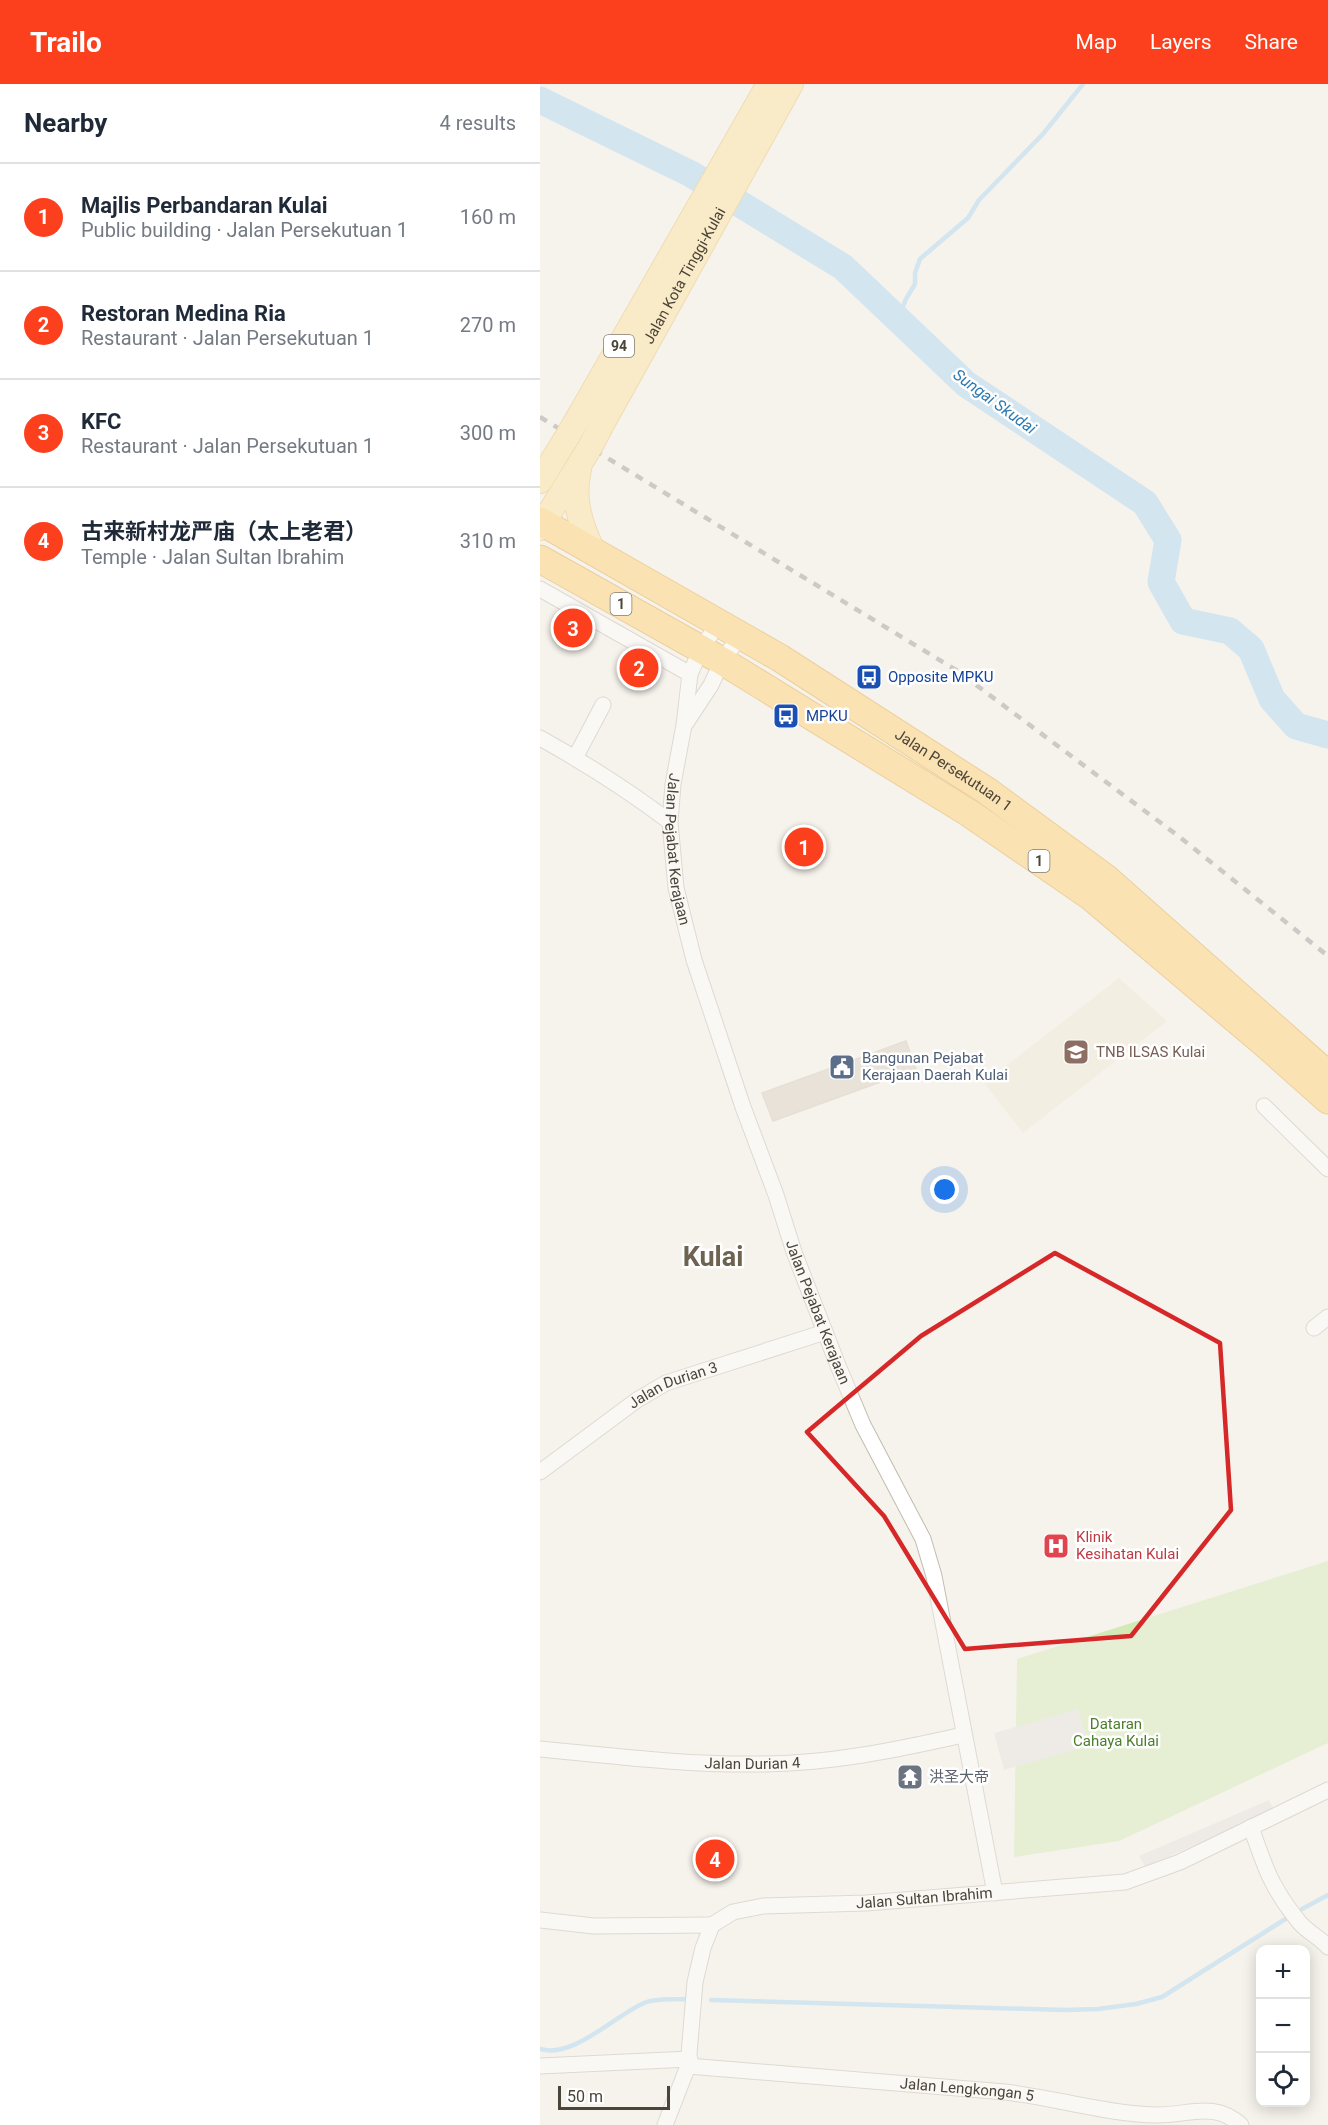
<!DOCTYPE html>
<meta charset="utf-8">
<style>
:root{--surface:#fff;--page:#f6f6f7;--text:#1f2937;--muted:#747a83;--line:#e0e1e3;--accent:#fc3f1d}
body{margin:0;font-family:Roboto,"Noto Sans SC",sans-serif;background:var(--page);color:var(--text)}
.controls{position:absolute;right:18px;bottom:18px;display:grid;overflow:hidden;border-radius:12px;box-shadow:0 3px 15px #0003}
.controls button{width:54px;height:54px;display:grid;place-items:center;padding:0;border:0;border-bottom:2px solid var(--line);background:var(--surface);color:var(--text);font:30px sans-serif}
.scale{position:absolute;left:18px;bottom:15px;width:112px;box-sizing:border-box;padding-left:6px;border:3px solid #4b4439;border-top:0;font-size:16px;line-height:21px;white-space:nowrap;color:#4b4439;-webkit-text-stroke:4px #fff;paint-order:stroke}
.you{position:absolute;left:405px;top:1106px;width:21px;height:21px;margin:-15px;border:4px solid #fff;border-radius:50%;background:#1a73e8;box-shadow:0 0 0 9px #1a73e833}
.badge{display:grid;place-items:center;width:39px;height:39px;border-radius:50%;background:var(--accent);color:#fff;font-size:20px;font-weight:700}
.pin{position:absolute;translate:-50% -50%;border:3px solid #fff;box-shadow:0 2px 6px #0006}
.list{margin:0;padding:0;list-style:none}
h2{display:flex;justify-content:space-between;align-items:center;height:78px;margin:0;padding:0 24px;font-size:26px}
h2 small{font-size:20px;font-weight:400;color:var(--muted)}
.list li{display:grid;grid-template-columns:39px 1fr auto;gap:18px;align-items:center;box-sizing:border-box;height:108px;padding:0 24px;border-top:2px solid var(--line)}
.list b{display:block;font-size:22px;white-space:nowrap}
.list p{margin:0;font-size:20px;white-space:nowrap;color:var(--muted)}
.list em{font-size:20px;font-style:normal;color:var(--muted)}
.icon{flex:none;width:33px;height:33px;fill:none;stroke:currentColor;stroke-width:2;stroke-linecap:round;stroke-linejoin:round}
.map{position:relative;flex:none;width:788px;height:2041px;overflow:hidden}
header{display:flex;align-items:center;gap:36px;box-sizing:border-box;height:84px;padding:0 30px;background:var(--accent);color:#fff}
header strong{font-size:28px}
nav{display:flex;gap:33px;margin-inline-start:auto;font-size:21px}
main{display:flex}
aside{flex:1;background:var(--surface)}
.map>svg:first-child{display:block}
.education{fill:#efe8d6}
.green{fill:#d2eab5}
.parking{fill:#e5e3e0}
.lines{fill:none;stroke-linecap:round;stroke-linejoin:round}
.stream{stroke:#a9d4f2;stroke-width:4.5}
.river{stroke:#a9d4f2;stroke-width:27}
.building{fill:#d8cfc1;stroke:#d3c7b4;stroke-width:1.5}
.street-casing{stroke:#c2bbae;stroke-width:17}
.primary-casing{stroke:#e6c16a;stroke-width:26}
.highway-casing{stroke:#e0a43c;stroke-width:29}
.street{stroke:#fff;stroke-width:15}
.primary{stroke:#ffe39c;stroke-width:24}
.highway{stroke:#ffcf6e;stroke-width:27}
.rail{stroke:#9a9a9a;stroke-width:4.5;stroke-dasharray:8 8;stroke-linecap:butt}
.primary-bridge-casing{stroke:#e6c16a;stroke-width:26;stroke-linecap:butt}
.primary-bridge{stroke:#ffe39c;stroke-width:24}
.marked{fill:none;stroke:#d62828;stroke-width:4.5;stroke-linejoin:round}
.labels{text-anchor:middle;stroke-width:5;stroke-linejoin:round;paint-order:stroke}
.shield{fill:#fff;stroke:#817c74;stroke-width:1.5}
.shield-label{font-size:14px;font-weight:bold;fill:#4b4439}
.street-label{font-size:15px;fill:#4b4439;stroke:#fff}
.transit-label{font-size:15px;fill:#164399;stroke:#fff;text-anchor:start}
.education-label{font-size:15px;fill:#785e54;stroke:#fff;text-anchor:start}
.service-label{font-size:15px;fill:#4e5e75;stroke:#fff;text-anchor:start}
.health-label{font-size:15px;fill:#be3a42;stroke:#fff;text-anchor:start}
.park-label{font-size:15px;fill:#4a7f2a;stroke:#fff}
.worship-label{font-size:15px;fill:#5b616d;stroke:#fff;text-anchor:start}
.water-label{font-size:16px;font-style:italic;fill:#2e7ab2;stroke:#fff}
.town-label{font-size:27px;font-weight:bold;fill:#6e6250;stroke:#fff}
</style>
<header>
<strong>Trailo</strong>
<nav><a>Map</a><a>Layers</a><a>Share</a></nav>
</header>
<main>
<aside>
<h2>Nearby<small>4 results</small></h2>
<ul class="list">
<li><span class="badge">1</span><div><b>Majlis Perbandaran Kulai</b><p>Public building · Jalan Persekutuan 1</p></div><em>160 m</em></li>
<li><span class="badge">2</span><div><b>Restoran Medina Ria</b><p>Restaurant · Jalan Persekutuan 1</p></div><em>270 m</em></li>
<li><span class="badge">3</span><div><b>KFC</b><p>Restaurant · Jalan Persekutuan 1</p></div><em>300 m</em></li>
<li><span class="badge">4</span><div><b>古来新村龙严庙（太上老君）</b><p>Temple · Jalan Sultan Ibrahim</p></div><em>310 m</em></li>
</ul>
</aside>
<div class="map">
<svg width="788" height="2041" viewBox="0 0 788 2041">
<rect width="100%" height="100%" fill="#f6f3ec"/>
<path class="education" d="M579,894L627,937L483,1049L444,999Z"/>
<path class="green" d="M788,1477V1659L579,1757L474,1773L477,1575Z"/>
<path class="parking" d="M538,1625L549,1662L464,1686L454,1649Z
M729,1716L734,1726L605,1783L599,1772Z"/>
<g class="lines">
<path class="stream" d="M358,235L366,215L375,200V189L380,175L428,134L439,116L503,50L543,0
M762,1825L788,1811
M171,1916L525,1926L558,1925L596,1920L622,1913L747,1834
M0,1965C33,1975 74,1932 104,1919C116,1914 132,1916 145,1915"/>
<path class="river" d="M0,16L151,90L303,183L426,300L605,419L628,456L621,498L643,537L690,547L711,565L732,615L756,642L788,651"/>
</g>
<path class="building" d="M366,957L376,985L233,1037L222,1009Z"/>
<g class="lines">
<g class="street-casing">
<g id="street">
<path d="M0,505L150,590"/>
<path id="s1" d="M179,538L161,565L150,590L144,641L133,700L130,738L136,804L154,876L203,1023L236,1111L254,1168L299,1284L323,1341L383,1455L394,1492L455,1809"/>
<path d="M146,639L171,601L182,577L201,551"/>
<path d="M0,654C45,679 89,707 130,738"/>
<path d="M35,674L63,621"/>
<path d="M724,1022L788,1085"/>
<path d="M774,1244L788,1233"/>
<path id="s2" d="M0,1388L97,1316L126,1299L285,1248"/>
<path id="s3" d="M0,1665C73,1672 146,1681 220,1680C289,1680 356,1666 423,1651"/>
<path d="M711,1743C725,1784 732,1805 760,1839C769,1849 779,1853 788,1863"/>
<path d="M0,1836L54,1842L172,1841"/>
<path d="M0,1982L150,1975"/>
<path id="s4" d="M148,1982L465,2008C516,2014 566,2030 617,2031C650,2031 674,2017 701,2041"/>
<path id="s5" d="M125,2041L148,1982L155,1898L163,1864L172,1841L193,1828L223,1822L326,1819L585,1798L640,1778L788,1706"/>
</g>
</g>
<g class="primary-casing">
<g id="primary">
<path d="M41,329L229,0"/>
<path id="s6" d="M61,342L251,0"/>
<path d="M39,385C32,415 40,440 53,467"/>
<path d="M0,397L27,353"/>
<path d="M0,444L49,365"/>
</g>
</g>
<g class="highway-casing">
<g id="highway">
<path id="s7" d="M0,437L240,574L447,707L567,795L788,991"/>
<path d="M0,475L182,577L429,729L550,812L725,960L788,1016"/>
</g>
</g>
<use href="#street" class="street"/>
<use href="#primary" class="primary"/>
<use href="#highway" class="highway"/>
<path class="rail" d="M0,333L416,586L637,751L788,872"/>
<g class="primary-bridge-casing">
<path id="primary-bridge" d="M27,353L41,329
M49,365L61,342"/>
</g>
<use href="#primary-bridge" class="primary-bridge"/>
</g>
<path d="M0 0H788V2041H0ZM515,1169L680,1259L691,1426L591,1552L425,1565L344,1432L267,1348L381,1252Z" fill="#f6f3ec" fill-opacity=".55" fill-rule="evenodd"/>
<path class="marked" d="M515,1169L680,1259L691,1426L591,1552L425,1565L344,1432L267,1348L381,1252Z"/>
<defs>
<g id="bus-square" transform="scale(1.35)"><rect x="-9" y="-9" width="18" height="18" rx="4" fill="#1a4fb4" stroke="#fff"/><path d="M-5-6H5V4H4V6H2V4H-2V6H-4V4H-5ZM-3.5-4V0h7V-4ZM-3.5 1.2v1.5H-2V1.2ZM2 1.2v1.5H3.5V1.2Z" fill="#fff"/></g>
<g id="university-square" transform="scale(1.35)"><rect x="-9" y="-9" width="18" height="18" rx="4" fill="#8d6e63" stroke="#fff"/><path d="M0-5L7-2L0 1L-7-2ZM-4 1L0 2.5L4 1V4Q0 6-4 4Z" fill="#fff"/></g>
<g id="civic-square" transform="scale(1.35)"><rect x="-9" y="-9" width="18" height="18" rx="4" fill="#5c6f8a" stroke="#fff"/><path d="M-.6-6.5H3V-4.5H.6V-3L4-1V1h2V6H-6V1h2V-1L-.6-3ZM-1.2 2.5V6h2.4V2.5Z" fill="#fff"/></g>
<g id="hospital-square" transform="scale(1.35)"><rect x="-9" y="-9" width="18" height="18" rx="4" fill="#e0444e" stroke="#fff"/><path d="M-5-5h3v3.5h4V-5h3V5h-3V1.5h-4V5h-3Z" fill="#fff"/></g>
<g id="temple-square" transform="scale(1.35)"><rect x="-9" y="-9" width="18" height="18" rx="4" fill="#6b7280" stroke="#fff"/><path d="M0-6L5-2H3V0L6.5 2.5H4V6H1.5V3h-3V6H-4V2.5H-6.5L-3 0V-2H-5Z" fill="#fff"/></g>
</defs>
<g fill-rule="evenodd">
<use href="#bus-square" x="329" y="593"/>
<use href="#bus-square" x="246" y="632"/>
<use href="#university-square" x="536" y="968"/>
<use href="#civic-square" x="302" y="983"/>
<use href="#hospital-square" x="516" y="1462"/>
<use href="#temple-square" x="370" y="1693"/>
</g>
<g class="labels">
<g class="shield">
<rect x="64" y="251" width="30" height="22" rx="4.5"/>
<rect x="70.5" y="509" width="21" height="22" rx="4.5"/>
<rect x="488.5" y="766" width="21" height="22" rx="4.5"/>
</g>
<g class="shield-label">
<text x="79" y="267">94</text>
<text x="81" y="525">1</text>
<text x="499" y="782">1</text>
</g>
<g class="street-label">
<text dy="5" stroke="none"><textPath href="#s6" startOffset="172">Jalan Kota Tinggi-Kulai</textPath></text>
<text dy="5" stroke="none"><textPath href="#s7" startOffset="483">Jalan Persekutuan 1</textPath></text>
<text dy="5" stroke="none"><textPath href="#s1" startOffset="237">Jalan Pejabat Kerajaan</textPath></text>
<text dy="5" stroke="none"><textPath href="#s1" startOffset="723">Jalan Pejabat Kerajaan</textPath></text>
<text dy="5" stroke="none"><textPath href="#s2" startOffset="160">Jalan Durian 3</textPath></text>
<text dy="5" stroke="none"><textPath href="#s3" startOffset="213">Jalan Durian 4</textPath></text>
<text dy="5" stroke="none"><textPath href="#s5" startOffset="424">Jalan Sultan Ibrahim</textPath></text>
<text dy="5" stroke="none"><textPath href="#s4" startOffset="280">Jalan Lengkongan 5</textPath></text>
</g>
<g class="transit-label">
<text x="348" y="598">Opposite MPKU</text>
<text x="266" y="637">MPKU</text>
</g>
<g class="education-label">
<text x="556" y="973">TNB ILSAS Kulai</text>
</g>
<g class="service-label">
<text x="322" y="979">Bangunan Pejabat<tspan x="322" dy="17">Kerajaan Daerah Kulai</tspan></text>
</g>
<g class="health-label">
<text x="536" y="1458">Klinik<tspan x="536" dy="17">Kesihatan Kulai</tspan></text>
</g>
<g class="park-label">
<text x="576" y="1645">Dataran<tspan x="576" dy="17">Cahaya Kulai</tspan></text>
</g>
<g class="worship-label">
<text x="389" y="1698">洪圣大帝</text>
</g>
<g class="water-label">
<text transform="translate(455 317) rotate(36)" y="6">Sungai Skudai</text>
</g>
<g class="town-label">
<text x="173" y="1182">Kulai</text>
</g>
</g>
</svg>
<div class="controls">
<button>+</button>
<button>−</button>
<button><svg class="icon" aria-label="locate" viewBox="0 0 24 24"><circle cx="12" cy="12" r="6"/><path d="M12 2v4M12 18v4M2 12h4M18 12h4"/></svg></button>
</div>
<div class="scale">50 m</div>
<div class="you"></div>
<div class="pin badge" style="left:264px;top:763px">1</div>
<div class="pin badge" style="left:99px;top:584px">2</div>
<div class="pin badge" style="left:33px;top:544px">3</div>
<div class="pin badge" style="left:175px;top:1775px">4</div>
</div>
</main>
